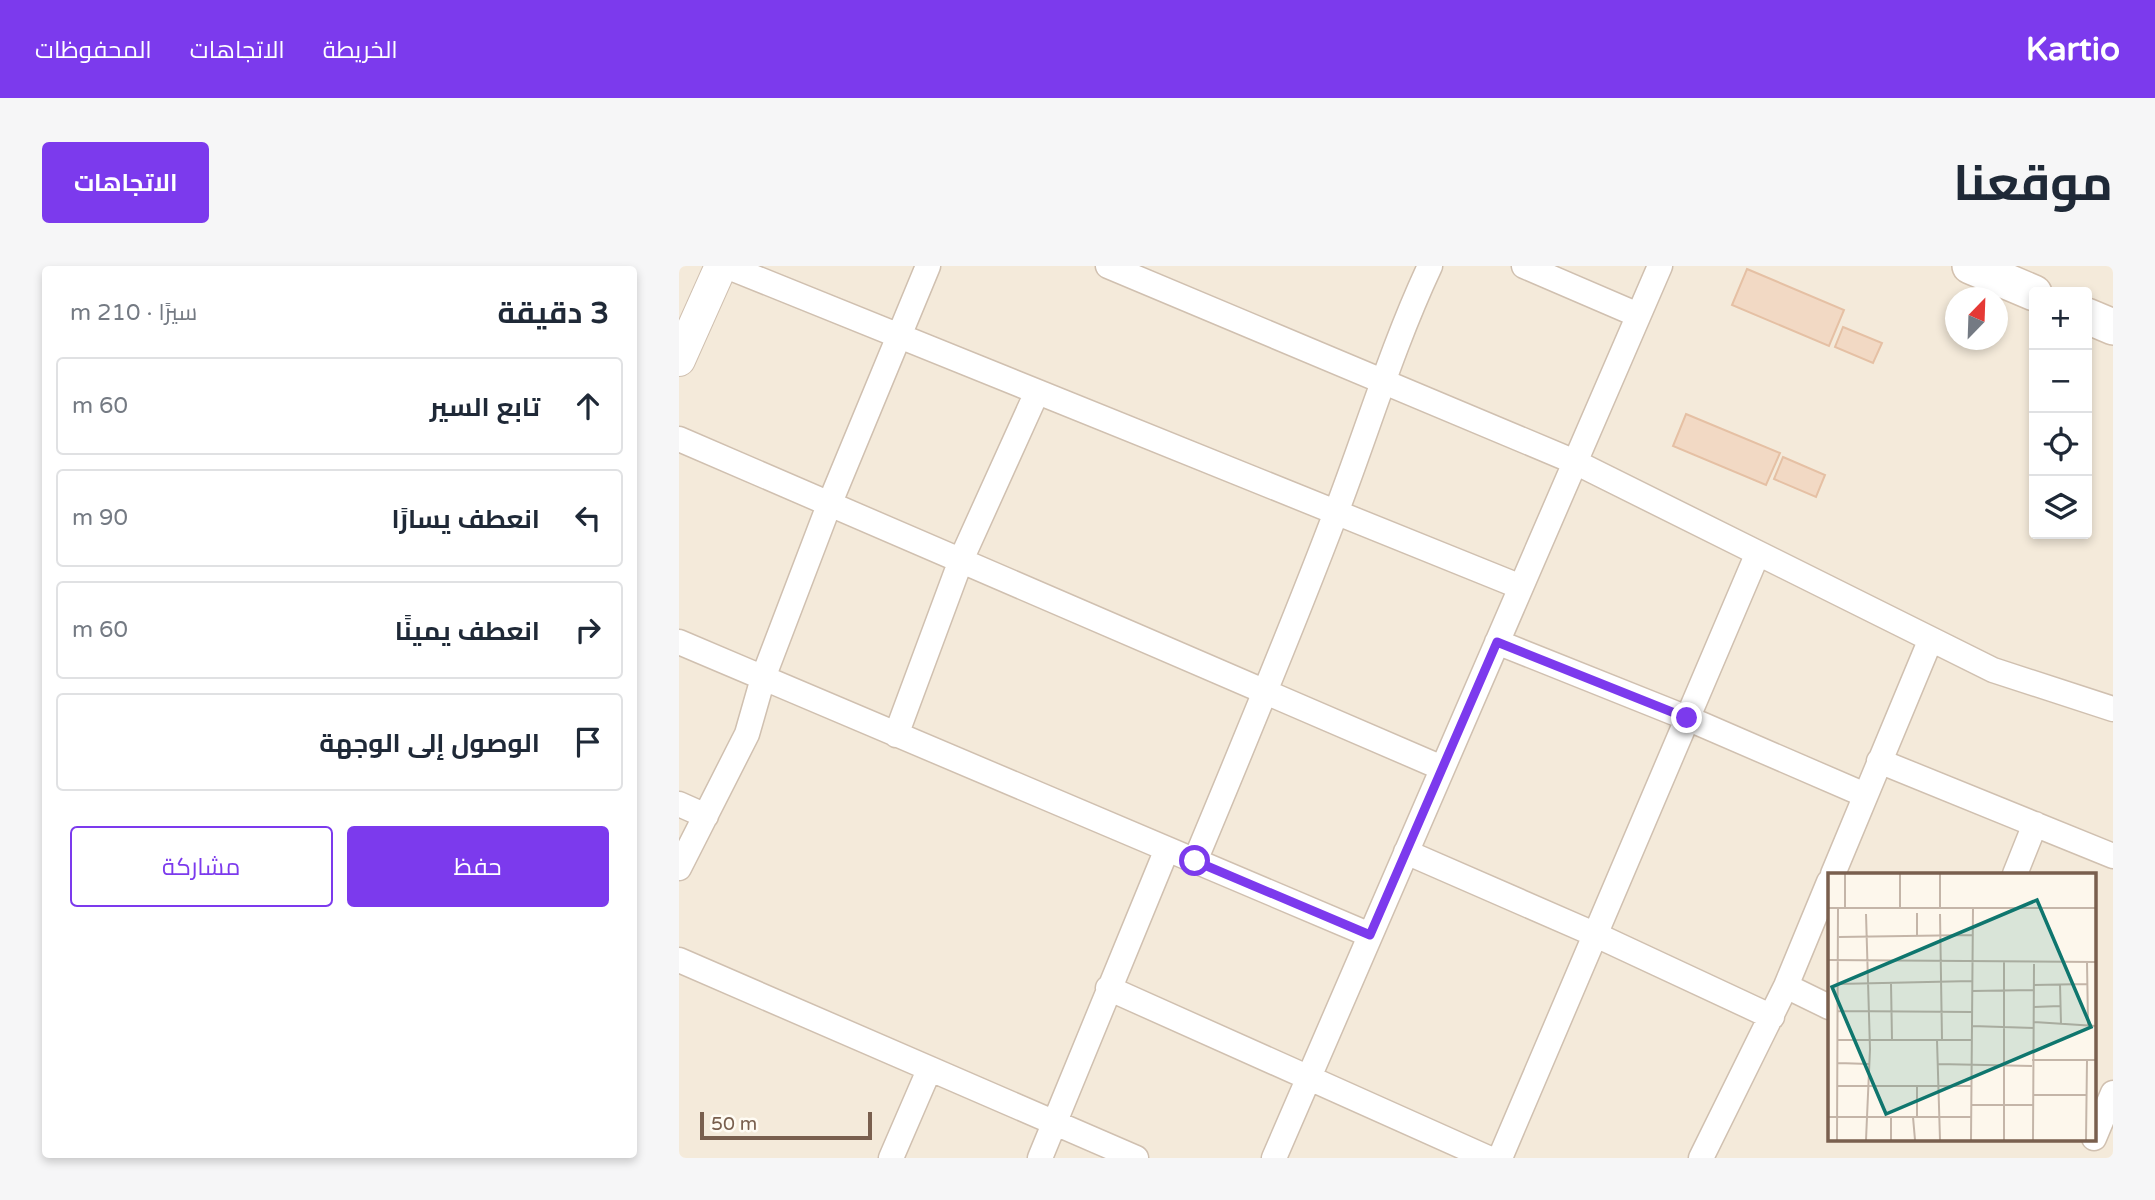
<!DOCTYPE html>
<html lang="ar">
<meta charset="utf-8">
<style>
:root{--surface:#fff;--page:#f6f6f7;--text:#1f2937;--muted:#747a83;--line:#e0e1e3;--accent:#7c3aed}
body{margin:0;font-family:"Varela Round",Cairo,sans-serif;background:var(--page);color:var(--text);direction:rtl}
.controls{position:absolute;right:21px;top:21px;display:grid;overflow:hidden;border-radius:7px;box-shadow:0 4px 10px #0003}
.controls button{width:63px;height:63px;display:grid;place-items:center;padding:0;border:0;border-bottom:2px solid var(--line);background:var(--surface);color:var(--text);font:35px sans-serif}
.compass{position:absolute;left:1266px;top:21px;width:63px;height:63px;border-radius:50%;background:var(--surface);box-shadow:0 4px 10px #0003;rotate:23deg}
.scale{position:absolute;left:21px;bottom:18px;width:172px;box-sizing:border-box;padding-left:7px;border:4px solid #795f4e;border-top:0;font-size:19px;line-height:24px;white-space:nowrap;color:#795f4e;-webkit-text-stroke:5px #fffbf3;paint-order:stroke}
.stop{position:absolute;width:21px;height:21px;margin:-16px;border:5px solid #7c3aed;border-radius:50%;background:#fff}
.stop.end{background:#7c3aed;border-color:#fff;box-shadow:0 2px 7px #0008}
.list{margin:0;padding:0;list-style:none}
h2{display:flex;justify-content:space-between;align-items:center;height:91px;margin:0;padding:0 28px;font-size:30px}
h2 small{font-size:23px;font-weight:400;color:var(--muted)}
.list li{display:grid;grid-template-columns:46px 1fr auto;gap:21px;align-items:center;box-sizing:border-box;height:98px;margin:0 14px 14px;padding:0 14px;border:2px solid var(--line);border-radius:7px}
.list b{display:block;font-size:26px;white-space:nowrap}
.list em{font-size:23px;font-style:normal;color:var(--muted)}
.actions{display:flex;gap:14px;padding:21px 28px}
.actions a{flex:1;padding:16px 0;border:2px solid var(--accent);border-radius:7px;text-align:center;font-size:24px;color:var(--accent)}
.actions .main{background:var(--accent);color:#fff}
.icon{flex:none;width:38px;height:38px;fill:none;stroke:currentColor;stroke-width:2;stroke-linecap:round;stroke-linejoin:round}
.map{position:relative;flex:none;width:1434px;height:892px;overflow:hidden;direction:ltr;border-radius:7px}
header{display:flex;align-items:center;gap:42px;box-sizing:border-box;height:98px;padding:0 35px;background:var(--accent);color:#fff}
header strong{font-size:33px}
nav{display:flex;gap:38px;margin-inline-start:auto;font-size:24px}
.intro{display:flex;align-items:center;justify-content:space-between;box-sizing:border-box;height:168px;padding:0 42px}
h1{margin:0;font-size:49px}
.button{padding:18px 32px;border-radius:7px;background:var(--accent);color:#fff;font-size:24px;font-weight:700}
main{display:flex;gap:42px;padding:0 42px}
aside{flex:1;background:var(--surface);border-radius:7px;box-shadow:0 4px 10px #0003}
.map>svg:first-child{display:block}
.residential{fill:#f4eada;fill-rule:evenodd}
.building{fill:#f2d9c4;stroke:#e5c0a4;stroke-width:2}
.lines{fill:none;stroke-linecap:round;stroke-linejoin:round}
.minor-casing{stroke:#d0c0b0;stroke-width:27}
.tertiary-casing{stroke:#d0c0b0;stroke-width:34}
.secondary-casing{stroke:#d3c1af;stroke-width:38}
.minor{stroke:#fff;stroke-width:24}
.tertiary{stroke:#fff;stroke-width:32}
.secondary{stroke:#fff;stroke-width:35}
.route{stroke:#7c3aed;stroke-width:9}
.inset-road{fill:none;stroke:#c4b5a8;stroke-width:2}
.view{fill:#0f766e;fill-opacity:0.15;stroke:#0f766e;stroke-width:3.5}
.inset-edge{fill:none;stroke:#795f4e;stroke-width:3.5}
</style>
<header>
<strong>Kartio</strong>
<nav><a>الخريطة</a><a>الاتجاهات</a><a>المحفوظات</a></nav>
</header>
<div class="intro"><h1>موقعنا</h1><a class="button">الاتجاهات</a></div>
<main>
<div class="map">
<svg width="1434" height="892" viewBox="0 0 1434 892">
<rect width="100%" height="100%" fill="#fdf7ec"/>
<path class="residential" d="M0,0H1434V892H0ZM1355,26H1408V268H1355ZM1276,32H1318V74H1276ZM1150,608H1415V873H1150Z"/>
<path class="building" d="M1068,3L1165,44L1150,80L1053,39Z
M1164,61L1203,77L1194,97L1156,81Z
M1007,148L1101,187L1087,219L994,180Z
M1104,191L1146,209L1137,231L1095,213Z"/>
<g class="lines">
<g class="minor-casing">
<path id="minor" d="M47,0L842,321
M429,0L896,196L1314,404L1434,443
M845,0L959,49
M0,173L763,502
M0,376L691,669
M818,376L1008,452L1186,529
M217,469L282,294L358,126
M1200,495L1434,590
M0,538L27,550
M727,586L915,668L1093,751
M516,595C564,480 612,365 656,249C688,166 713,81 751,0
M0,602L68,468L84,412L150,239L249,0
M1154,608L1251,375
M1336,608L1356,558
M0,694L457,892
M1107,720L1150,741
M429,722L809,892
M1415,872L1434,827
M212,892L250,804
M361,892L488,583
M595,892L981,0
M821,892L1078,289
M1022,892L1107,720L1150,616"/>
</g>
<g class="tertiary-casing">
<path id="tertiary" d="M0,94L42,0"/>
</g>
<g class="secondary-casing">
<path id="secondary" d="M1291,0L1355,27
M1408,50L1434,61"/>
</g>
<use href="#minor" class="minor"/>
<use href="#tertiary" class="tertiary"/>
<use href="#secondary" class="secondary"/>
</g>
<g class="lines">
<path class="route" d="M516,595L691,669L818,376L1008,452"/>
</g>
<g transform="translate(1149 607)">
<rect width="268" height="268" fill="#fdf7ec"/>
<path class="inset-road" d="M17,1V35M72,1V35M0,35H268M112,35V1M38,41L42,176L38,267M112,41L114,167M89,62V40M11,64L144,62M0,87L268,89M176,89V267M259,89L260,152M63,110L64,167M10,111L144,108M232,111L233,151M206,112L259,111M144,118L206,117M206,134L232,133M10,138L144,139M206,149L268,153M144,153L206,155M10,167H144M109,167L112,267M204,187H268M10,190L41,191M110,191L204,193M10,213H143M89,213V244M205,222H258M143,232H205M0,244H143M85,244L87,267M9,267L10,35M63,267V244M143,267L145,35M205,267L206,91M258,267L259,187"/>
<path class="view" d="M209,27L263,154L58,241L4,114Z"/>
<rect width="268" height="268" class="inset-edge"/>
</g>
</svg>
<div class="controls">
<button>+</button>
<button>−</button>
<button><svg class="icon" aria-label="locate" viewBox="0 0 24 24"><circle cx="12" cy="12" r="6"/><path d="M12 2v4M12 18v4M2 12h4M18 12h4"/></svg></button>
<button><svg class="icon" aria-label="layers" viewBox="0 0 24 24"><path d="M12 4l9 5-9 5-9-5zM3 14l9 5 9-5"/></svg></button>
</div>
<svg class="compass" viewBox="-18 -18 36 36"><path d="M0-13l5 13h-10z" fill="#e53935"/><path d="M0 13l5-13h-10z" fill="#747a83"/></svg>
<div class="scale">50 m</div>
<div class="stop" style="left:516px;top:595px"></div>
<div class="stop end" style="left:1008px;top:452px"></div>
</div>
<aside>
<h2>3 دقيقة<small>سيرًا · 210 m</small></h2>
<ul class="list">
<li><svg class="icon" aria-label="ahead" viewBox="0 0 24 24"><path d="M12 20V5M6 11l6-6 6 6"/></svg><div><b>تابع السير</b></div><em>60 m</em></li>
<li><svg class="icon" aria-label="left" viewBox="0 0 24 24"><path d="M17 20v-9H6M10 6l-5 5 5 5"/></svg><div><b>انعطف يسارًا</b></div><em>90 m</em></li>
<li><svg class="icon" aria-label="right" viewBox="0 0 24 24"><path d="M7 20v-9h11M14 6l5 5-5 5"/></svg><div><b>انعطف يمينًا</b></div><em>60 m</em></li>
<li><svg class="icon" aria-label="arrive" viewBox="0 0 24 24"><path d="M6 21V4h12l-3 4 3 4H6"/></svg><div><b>الوصول إلى الوجهة</b></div></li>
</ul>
<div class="actions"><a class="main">حفظ</a><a>مشاركة</a></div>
</aside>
</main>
